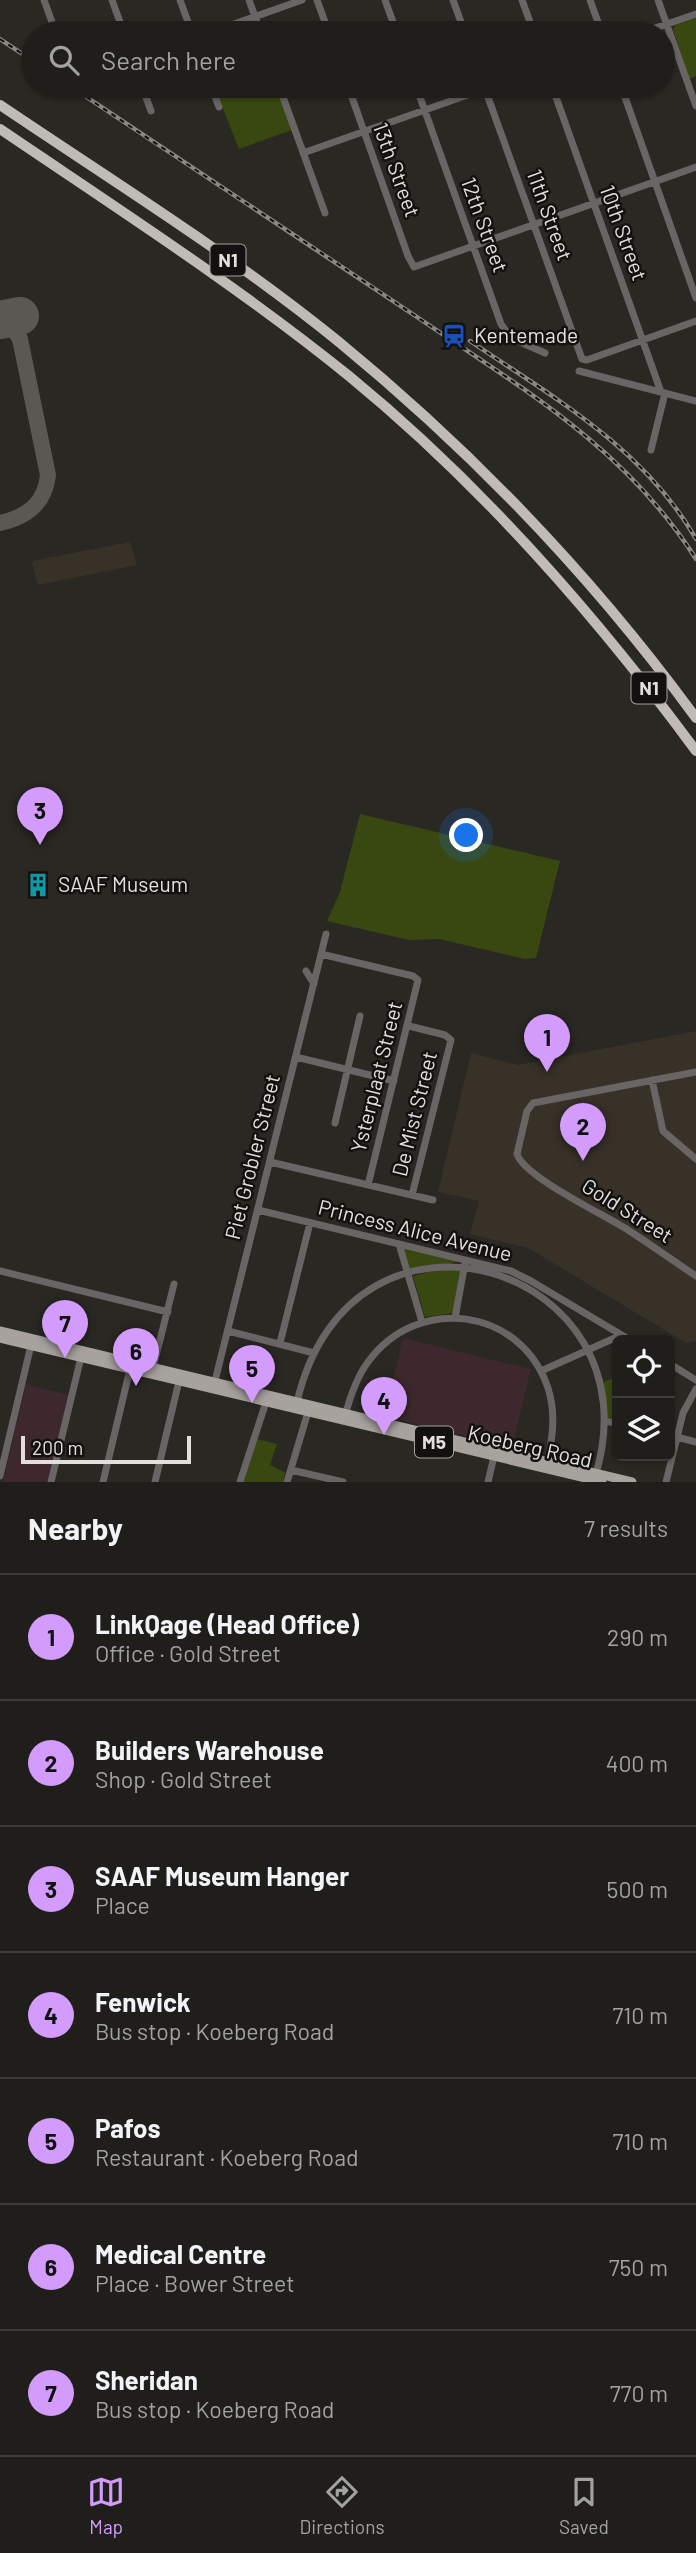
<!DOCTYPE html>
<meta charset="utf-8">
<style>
:root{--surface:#201e1a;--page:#2d2b27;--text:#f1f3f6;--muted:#a2a2a2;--line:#3d3c39;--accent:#d39cfc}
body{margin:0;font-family:Barlow,sans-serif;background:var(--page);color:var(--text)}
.controls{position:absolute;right:21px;bottom:21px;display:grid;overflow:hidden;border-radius:10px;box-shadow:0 2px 5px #0004}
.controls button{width:63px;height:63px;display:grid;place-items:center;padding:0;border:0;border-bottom:2px solid var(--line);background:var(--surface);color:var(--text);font:35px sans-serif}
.scale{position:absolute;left:21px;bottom:18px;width:170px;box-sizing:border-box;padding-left:7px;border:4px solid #e2e0dd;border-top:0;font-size:19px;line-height:24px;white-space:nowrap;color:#e2e0dd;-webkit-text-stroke:5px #12110f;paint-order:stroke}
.you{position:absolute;left:467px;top:836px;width:24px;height:24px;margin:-18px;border:5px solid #fff;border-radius:50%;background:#1a73e8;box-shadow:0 0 0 10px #1a73e833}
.badge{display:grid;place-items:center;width:46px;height:46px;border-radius:50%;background:var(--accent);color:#111;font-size:23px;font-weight:700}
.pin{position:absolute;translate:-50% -58px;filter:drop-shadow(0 2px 4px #0008)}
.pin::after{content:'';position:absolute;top:37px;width:24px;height:21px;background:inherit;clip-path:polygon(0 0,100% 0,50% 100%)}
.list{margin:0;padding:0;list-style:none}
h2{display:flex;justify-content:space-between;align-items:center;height:91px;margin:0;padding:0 28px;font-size:30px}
h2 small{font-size:23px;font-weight:400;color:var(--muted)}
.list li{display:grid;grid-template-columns:46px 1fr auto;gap:21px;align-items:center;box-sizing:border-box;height:126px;padding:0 28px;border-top:2px solid var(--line)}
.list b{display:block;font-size:26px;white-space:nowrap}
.list p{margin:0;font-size:23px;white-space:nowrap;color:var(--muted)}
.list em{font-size:23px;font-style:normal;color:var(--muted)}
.icon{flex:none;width:38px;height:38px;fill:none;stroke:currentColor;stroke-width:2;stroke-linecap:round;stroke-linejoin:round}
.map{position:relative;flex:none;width:696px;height:1482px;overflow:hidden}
.search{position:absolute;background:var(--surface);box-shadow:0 2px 5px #0004;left:21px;right:21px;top:21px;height:77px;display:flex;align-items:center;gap:18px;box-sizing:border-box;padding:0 24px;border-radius:38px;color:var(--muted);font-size:26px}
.sheet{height:973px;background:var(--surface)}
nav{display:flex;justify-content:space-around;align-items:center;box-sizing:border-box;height:98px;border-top:2px solid var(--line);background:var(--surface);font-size:19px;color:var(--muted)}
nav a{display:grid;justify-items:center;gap:4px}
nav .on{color:var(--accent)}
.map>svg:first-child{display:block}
.built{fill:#373128}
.education{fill:#3d292d}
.green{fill:#394810}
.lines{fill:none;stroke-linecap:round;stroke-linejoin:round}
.taxiway{stroke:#5a5853;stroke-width:16}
.runway{stroke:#5a5853;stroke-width:38}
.minor{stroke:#686564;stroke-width:7}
.major{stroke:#a8a29f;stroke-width:9}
.highway{stroke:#c1bbb7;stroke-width:10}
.rail-casing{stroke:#898783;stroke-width:4.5}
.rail{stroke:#12110f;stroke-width:2;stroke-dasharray:5;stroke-linecap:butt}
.labels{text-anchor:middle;stroke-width:5;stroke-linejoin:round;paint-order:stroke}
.shield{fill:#12110f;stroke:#a4a29f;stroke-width:2}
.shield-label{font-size:19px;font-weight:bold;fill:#e2e0dd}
.street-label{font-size:21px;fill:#e2e0dd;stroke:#12110f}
.poi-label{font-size:21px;fill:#e2e0dd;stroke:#12110f;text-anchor:start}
</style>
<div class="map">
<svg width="696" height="1482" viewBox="0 0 696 1482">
<rect width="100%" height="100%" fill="#2a2823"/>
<path class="built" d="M130,542L137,565L38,585L32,561Z
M696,1031V1341L686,1343L528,1248L470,1234L479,1201L438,1192L471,1053L518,1065Z"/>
<path class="education" d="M403,1338L531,1369L512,1447L385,1416Z
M26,1384L69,1395L47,1482H3Z"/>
<path class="green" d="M696,18V76L689,79L673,29L676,25Z
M251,21L254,24L258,33H216Z
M214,86H277L292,130L239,149Z
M360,814L560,861L536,958L525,959L439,939L409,940L327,921L340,892Z
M402,1248L457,1261V1262L410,1270Z
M437,1270H460L453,1313L425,1317L413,1276Z
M617,1376V1419L607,1417L602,1383Z
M257,1439L277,1444L270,1465L285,1473L283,1482H244Z"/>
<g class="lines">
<path class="taxiway" d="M0,322L13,328L20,339L48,475C45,504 27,517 0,523"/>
<path class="runway" d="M0,320L20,316"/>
<path class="minor" d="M44,0L56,33
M112,0L124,33
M180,0L192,33
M249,0L261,33
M317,0L329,33
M385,0L397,33
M453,0L465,33
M522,0L534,33
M590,0L602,33
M658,0L696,106
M209,33L302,0
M641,33L696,14
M142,86L151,111
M211,86L219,107
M279,86L325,213
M348,86L408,256L414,267L696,167
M416,86L501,324L511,338L545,353
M484,86L582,359L587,360L696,321
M552,86L661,392
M621,86L696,298
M303,153L493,86
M579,371L696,401
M651,450L665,393
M36,799L40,803
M321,954L413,976L418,980L368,1185
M306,971L314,984
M409,1026L445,1035L451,1040L412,1195
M296,1057L394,1081
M696,1072L533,1103L527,1111L517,1154C524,1177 605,1215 628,1230C651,1245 674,1261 696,1276
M652,1080L663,1131L696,1159
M335,1123L360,1016
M270,1162L433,1200
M258,1210L511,1271L531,1281L630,1340
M399,1244L422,1322
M0,1271L168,1312
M455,1318L465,1263
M228,1331L314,1353
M280,1343L310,1223
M670,1364L696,1380
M153,1368L174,1284
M541,1371L617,1337L619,1334
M214,1385L326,934
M297,1402C351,1170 661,1265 595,1477
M345,1416C350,1397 356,1378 368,1362C417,1294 521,1307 548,1388C556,1413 553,1437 547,1462
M604,1421L617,1423
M670,1435L696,1442
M291,1470L343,1482
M0,1476L32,1341
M51,1482L82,1353
M103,1482L130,1369
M155,1482L180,1377
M240,1482L266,1402
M287,1482L308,1412
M488,1482L495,1452
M666,1482L683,1413L696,1389"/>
<path class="major" d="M0,1331L632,1482
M0,1338L602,1482"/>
<path class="highway" d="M0,105C114,182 232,255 339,342C473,452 593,577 696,718
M0,129C118,209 239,287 349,376C482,485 595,614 696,751"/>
<g class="rail-casing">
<path id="rail" d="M0,39L33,61
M70,86C184,163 300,238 414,315C520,387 625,447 696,559
M470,341C554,398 644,448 696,539"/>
</g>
<use href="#rail" class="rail"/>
</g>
<defs>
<g id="station-bare" transform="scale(1.89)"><path d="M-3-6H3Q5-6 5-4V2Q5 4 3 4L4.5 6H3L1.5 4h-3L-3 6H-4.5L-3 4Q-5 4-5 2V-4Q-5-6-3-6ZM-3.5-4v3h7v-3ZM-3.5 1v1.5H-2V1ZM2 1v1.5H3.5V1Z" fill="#1a4fb4" stroke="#12110f" stroke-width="2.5" paint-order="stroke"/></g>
<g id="building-bare" transform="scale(1.89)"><path d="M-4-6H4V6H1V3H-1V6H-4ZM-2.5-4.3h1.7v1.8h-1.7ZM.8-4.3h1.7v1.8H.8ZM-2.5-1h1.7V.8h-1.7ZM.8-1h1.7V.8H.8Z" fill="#0f9aa8" stroke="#12110f" stroke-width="2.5" paint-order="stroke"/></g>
</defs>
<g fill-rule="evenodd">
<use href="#station-bare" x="454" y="336"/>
<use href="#building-bare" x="38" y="885"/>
</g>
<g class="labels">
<g class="shield">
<rect x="210.5" y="244.5" width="35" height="31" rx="5"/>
<rect x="631.5" y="672.5" width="35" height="31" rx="5"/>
<rect x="415" y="1426.5" width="38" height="31" rx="5"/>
</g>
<g class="shield-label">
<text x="228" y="267">N1</text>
<text x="649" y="695">N1</text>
<text x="434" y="1449">M5</text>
</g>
<g class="street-label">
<text transform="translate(396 170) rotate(70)" y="7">13th Street</text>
<text transform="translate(549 215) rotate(70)" y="7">11th Street</text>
<text transform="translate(484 225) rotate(70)" y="7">12th Street</text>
<text transform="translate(623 233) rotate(70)" y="7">10th Street</text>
<text transform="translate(377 1077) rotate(-76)" y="7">Ysterplaat Street</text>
<text transform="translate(415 1114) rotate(-76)" y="7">De Mist Street</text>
<text transform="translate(253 1157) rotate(-76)" y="7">Piet Grobler Street</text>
<text transform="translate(627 1211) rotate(32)" y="7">Gold Street</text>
<text transform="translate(415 1231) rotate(14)" y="7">Princess Alice Avenue</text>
<text transform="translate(530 1447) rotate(13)" y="7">Koeberg Road</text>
</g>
<g class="poi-label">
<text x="474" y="343">Kentemade</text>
<text x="58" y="892">SAAF Museum</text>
</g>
</g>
</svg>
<div class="controls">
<button><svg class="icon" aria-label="locate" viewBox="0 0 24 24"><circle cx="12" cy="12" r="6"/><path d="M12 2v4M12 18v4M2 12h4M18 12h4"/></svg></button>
<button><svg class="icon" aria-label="layers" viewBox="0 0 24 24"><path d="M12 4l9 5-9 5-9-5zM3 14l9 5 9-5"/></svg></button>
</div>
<div class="scale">200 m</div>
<div class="you"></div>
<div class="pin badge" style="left:547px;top:1072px">1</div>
<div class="pin badge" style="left:583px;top:1161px">2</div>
<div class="pin badge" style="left:40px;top:845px">3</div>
<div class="pin badge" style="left:384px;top:1435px">4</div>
<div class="pin badge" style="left:252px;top:1403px">5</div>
<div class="pin badge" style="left:136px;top:1386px">6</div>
<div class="pin badge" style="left:65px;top:1358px">7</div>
<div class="search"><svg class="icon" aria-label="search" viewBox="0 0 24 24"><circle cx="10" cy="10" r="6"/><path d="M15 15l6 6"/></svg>Search here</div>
</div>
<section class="sheet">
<h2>Nearby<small>7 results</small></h2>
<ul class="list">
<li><span class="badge">1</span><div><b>LinkQage (Head Office)</b><p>Office · Gold Street</p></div><em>290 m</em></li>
<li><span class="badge">2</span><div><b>Builders Warehouse</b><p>Shop · Gold Street</p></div><em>400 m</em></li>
<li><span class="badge">3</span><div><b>SAAF Museum Hanger</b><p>Place</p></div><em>500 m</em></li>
<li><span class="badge">4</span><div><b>Fenwick</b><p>Bus stop · Koeberg Road</p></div><em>710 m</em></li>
<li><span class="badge">5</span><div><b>Pafos</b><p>Restaurant · Koeberg Road</p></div><em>710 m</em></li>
<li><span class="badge">6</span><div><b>Medical Centre</b><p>Place · Bower Street</p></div><em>750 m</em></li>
<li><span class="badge">7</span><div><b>Sheridan</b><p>Bus stop · Koeberg Road</p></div><em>770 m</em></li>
</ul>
</section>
<nav>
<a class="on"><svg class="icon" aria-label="map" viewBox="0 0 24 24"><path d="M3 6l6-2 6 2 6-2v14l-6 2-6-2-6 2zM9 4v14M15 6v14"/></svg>Map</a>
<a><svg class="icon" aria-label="directions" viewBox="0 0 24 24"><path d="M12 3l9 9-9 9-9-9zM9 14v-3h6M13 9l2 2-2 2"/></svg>Directions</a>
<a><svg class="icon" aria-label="saved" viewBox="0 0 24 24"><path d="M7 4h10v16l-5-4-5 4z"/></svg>Saved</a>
</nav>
